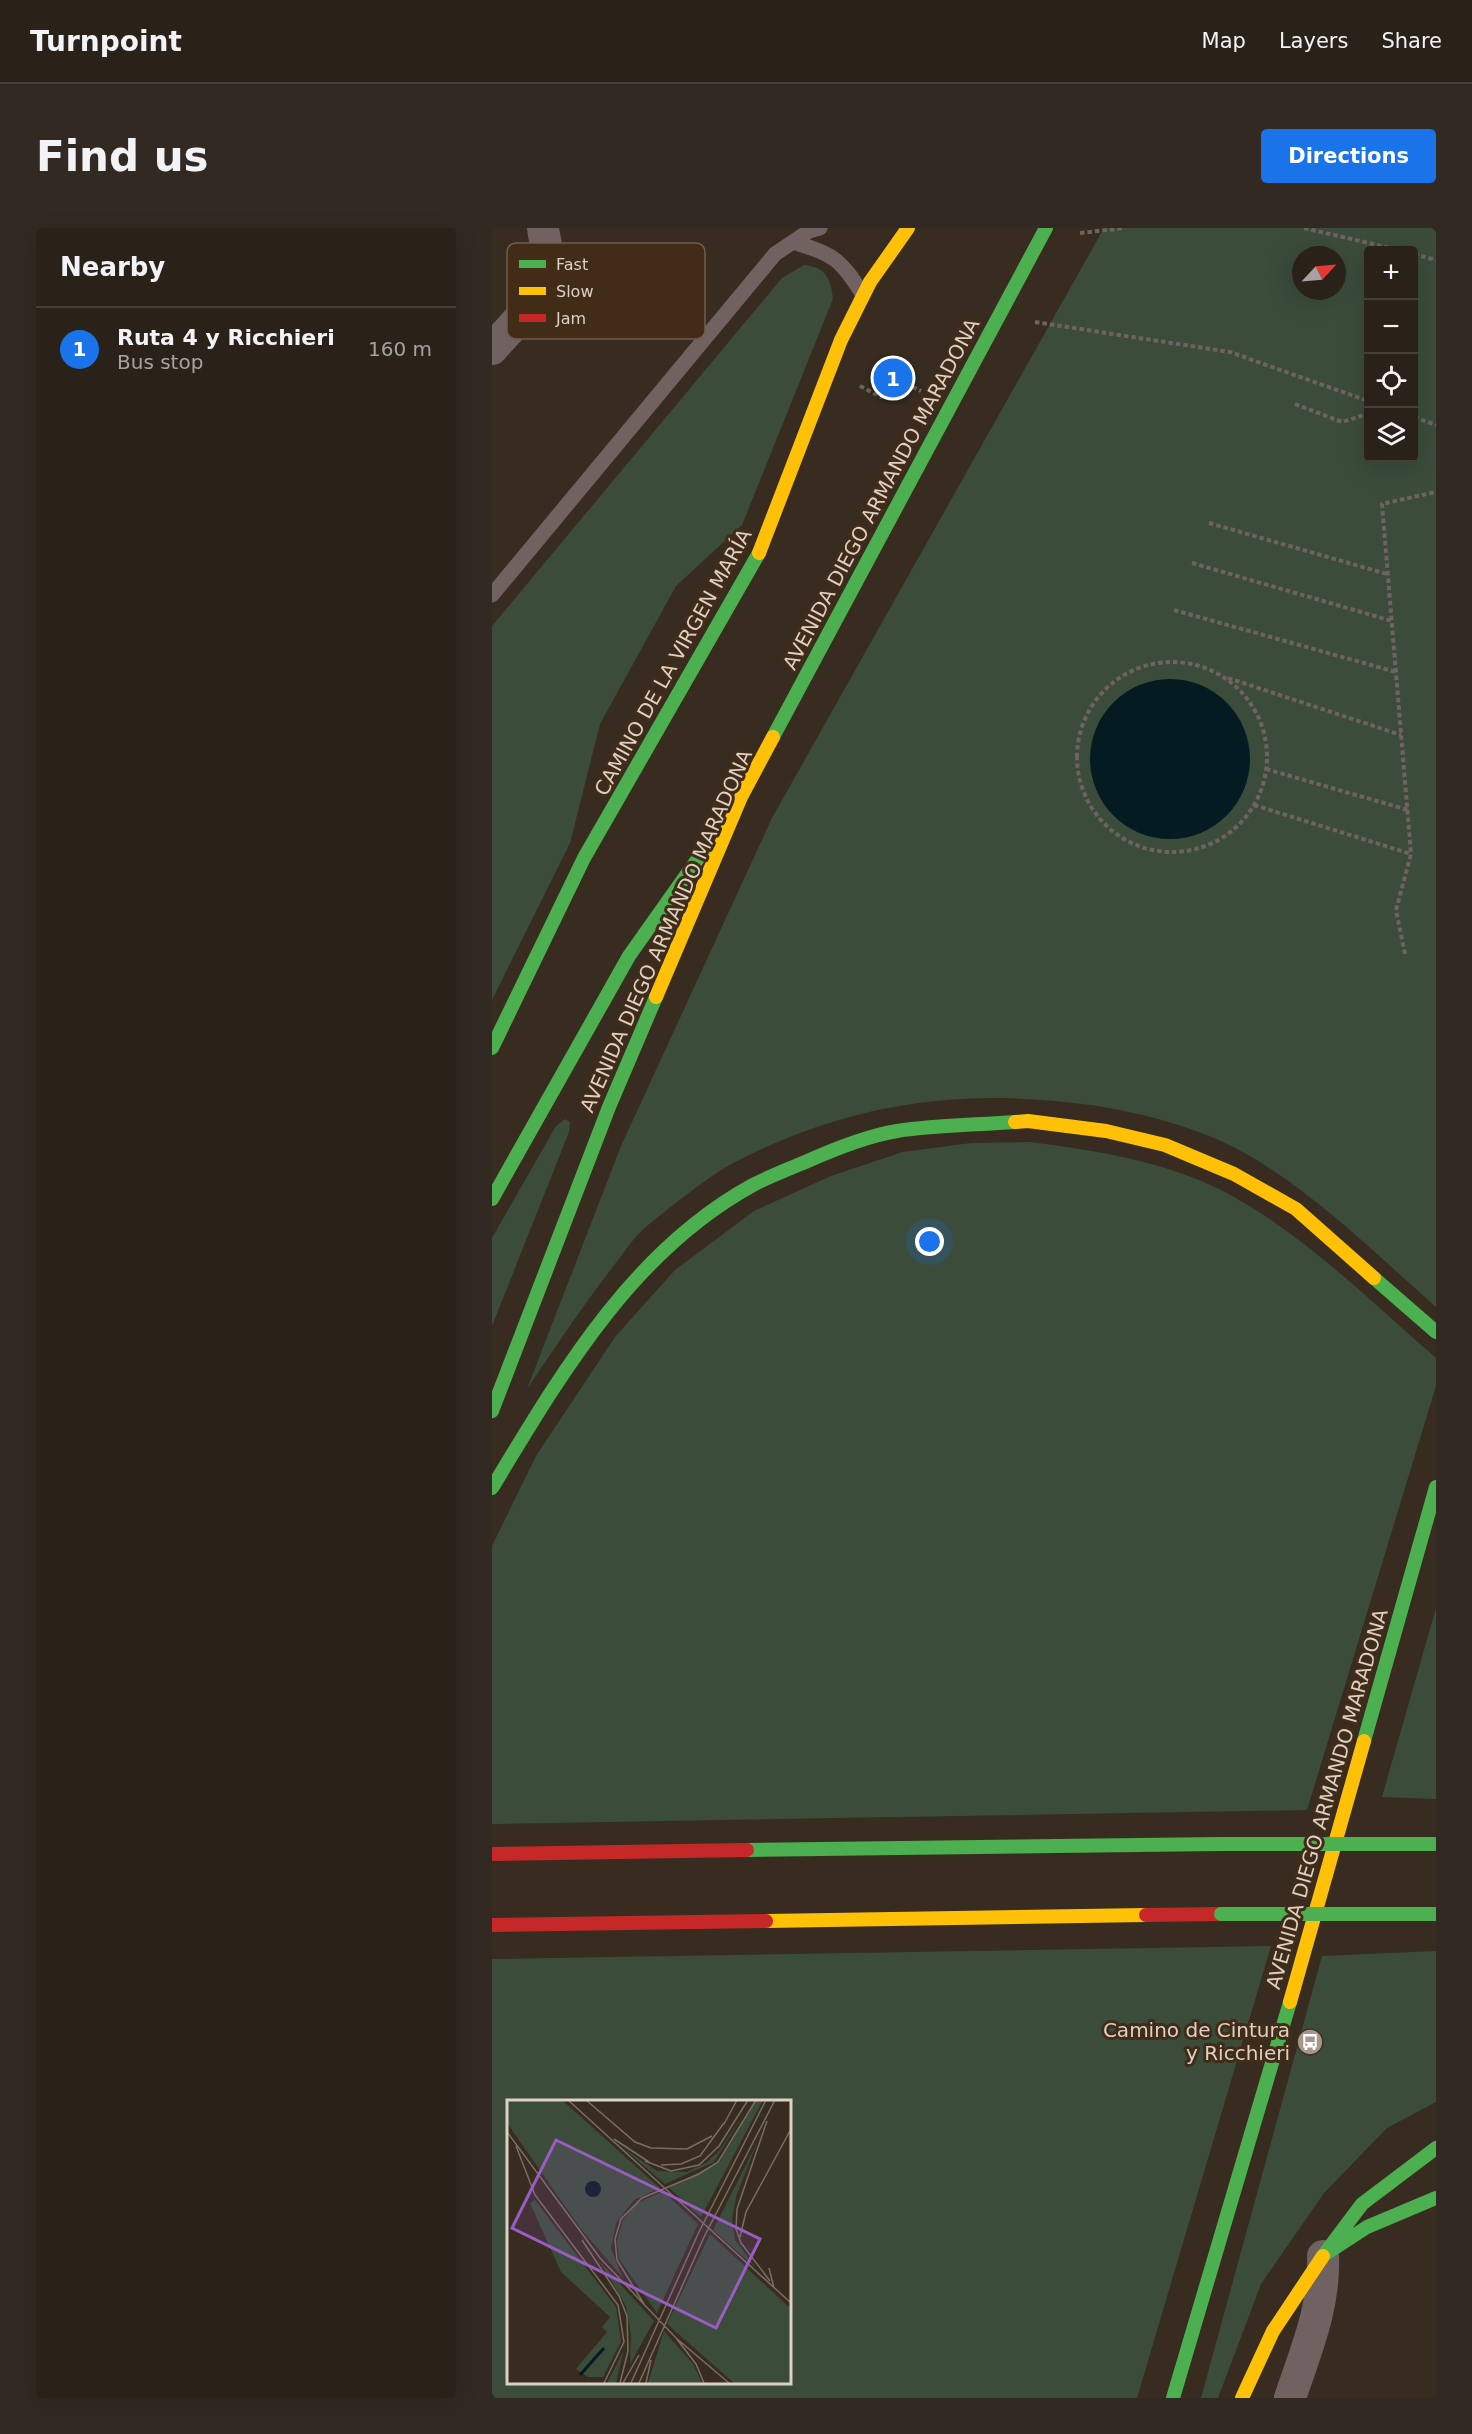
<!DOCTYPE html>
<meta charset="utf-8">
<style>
:root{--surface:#2a2119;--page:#322922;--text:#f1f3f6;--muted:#a5a3a2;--line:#463e38;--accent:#1a73e8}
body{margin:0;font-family:"DejaVu Sans",sans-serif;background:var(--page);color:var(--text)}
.controls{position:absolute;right:18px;top:18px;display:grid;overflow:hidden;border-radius:6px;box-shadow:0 6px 24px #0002}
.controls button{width:54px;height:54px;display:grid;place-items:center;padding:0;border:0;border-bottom:2px solid var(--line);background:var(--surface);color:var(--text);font:30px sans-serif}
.compass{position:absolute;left:800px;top:18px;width:54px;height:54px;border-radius:50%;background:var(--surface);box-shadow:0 6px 24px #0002;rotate:64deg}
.you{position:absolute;left:438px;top:1014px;width:21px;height:21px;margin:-15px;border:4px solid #fff;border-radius:50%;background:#1a73e8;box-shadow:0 0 0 9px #1a73e833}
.badge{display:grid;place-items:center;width:39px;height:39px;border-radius:50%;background:var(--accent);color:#fff;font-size:20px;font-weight:700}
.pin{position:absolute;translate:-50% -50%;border:3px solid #fff;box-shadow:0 2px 6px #0006}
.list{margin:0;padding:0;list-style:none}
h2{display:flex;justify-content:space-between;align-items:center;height:78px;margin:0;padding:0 24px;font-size:26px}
h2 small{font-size:20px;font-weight:400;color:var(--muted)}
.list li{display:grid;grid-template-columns:39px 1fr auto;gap:18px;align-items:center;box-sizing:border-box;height:84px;padding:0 24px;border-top:2px solid var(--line)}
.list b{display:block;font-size:22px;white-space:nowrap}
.list p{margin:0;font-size:20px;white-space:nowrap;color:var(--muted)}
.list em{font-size:20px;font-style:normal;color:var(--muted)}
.icon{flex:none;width:33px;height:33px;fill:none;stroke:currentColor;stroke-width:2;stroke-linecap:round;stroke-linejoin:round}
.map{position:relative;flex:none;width:944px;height:2170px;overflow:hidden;border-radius:6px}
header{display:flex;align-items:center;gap:36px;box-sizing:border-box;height:84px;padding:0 30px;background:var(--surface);border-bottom:2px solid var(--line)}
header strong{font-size:28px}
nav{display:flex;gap:33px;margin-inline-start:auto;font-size:21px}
.intro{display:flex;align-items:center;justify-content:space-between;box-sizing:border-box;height:144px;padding:0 36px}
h1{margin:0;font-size:42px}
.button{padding:15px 27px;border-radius:6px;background:var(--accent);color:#fff;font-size:21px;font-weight:700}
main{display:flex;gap:36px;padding:0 36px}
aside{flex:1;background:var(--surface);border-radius:6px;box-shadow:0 6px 24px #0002}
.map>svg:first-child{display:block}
.green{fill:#3b4c3b;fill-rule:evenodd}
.water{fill:#051b22}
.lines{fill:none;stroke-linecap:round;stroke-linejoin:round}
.path{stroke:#6e6360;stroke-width:4;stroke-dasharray:4.5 3;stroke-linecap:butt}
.lane{stroke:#6f6260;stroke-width:15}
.street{stroke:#6f6260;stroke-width:32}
.fast{stroke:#4caf50;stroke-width:14}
.slow{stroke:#ffc107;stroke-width:14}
.jam{stroke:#c62828;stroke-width:14}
.fast-bridge{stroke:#4caf50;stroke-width:14}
.labels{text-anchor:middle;stroke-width:6;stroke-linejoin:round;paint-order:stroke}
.street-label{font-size:20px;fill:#ded0c5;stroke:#412c18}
.poi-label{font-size:20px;fill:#ded0c5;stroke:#412c18;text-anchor:end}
.inset-river{fill:none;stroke:#051b22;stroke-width:3}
.inset-road{fill:none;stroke:#7a6e63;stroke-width:1.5}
.view{fill:#995dc1;fill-opacity:0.15;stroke:#995dc1;stroke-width:3}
.inset-edge{fill:none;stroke:#ded0c5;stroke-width:3}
.key{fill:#412c18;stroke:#705d4c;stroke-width:1.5}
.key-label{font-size:16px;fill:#ded0c5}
</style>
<header>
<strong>Turnpoint</strong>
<nav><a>Map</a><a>Layers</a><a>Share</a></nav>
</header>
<div class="intro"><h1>Find us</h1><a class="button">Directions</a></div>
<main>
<aside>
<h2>Nearby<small></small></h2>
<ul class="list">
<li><span class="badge">1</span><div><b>Ruta 4 y Ricchieri</b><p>Bus stop</p></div><em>160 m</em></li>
</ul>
</aside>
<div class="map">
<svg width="944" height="2170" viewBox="0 0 944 2170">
<rect width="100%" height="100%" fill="#382c21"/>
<path class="green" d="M612,0H944V1079C884,1026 827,969 758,928C710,900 652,885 598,877C471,859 357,875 243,934C218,947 177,980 155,998C142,1008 133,1024 123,1036C92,1076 64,1118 35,1161L129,918L280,590ZM876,22H922V230H876ZM809,27H845V63H809Z
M312,37C334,39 339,51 341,71L250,297L184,358L108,496L78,615L0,772V398L290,50Z
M73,891L78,894L77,904L0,1098V1010L64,898Z
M539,914C605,923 673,933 733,964C812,1006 877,1072 944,1130V1158L815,1582L0,1596V1318L44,1228L123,1109L183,1042L262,983L339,948L411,924L479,915Z
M944,1380V1571L890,1569Z
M779,1718L645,2170H0V1731ZM16,1873H297V2154H16Z
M944,1723V1874L895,1900L832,1965L769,2056L726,2170H709L830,1728Z"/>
<path class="water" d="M598 531a80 80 0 1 1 160 0a80 80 0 1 1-160 0Z"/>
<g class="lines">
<path class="path" d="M812,0L907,22
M588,5L633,0
M922,26L944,32
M543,94L738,124L876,173
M368,158L389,169L401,150L429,163
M803,176L850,194L876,186
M922,189L944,197
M717,295L895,346
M700,335L900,393
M682,382L904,444
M585 529a95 95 0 1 1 190 0a95 95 0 1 1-190 0Z
M736,450L909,507
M774,541L916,582
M762,577L919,626
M913,726L904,682L919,626L890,276L944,264"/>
<path class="lane" d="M301,14C342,27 348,30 371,67
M0,367L283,26L317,3L328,0"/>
<path class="street" d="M0,121C21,96 56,67 56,32C56,22 52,10 51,0
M798,2170C814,2122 833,2079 831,2028"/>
<path class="fast" d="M281,509L554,0
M0,820L92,630L267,325
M0,971L137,728L212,622
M882,1050L944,1104
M0,1183L117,879L164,769
M0,1260C69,1146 140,1023 261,957C276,949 294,942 311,935C340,922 374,908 405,903C444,897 484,897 523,894
M872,1513L944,1259
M255,1622L728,1616
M835,2025L875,1999L944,1970
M831,2028L870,1976L944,1920
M681,2170L798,1774"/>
<path class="slow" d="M267,325L349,112L378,54L416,0
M164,769L249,569L281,509
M523,894L536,893L614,903L673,917L742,946L804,981L882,1050
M274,1693L654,1687
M798,1774L872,1513
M750,2170L781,2103L831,2028"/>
<path class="jam" d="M0,1626L255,1622
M654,1687L729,1686
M0,1697L274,1693"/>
<path class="fast-bridge" d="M728,1616H942
M729,1686H942"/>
</g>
<defs>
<g id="bus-disc" transform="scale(1.35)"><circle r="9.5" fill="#a4978c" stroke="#412c18"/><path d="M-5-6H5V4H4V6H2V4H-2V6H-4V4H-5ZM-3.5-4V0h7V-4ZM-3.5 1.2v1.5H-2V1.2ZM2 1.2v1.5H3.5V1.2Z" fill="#fff"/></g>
</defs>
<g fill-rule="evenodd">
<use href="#bus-disc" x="818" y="1814"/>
</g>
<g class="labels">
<g class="street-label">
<text transform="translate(389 266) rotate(-62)" y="7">AVENIDA DIEGO ARMANDO MARADONA</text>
<text transform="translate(181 434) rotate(-61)" y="7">CAMINO DE LA VIRGEN MARÍA</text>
<text transform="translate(174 703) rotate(-66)" y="7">AVENIDA DIEGO ARMANDO MARADONA</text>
<text transform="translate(835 1571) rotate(-74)" y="7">AVENIDA DIEGO ARMANDO MARADONA</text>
</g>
<g class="poi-label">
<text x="798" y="1809">Camino de Cintura<tspan x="798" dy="23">y Ricchieri</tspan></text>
</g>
</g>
<g transform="translate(15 1872)">
<rect width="284" height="284" fill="#382c21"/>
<path d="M55,0L153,88L127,100L109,123L104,149L116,178L74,129L0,23V1ZM249,0H256L194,117L162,88L213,61ZM238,12L207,62L158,84L116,48L150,71L180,72L200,62L212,51ZM250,43L229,97L225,120L228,140L249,168L206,130ZM156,91L191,124L150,213L112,159L110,140L116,120L129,104ZM28,100L109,207L114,242L96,277H81L69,269L100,232L95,227L103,217L54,172L23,103ZM203,134L283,208V283H227L160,224ZM93,162L147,221L123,264L124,235L119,206ZM157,231L186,264L195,283H141ZM119,240L109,283H100L117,250Z" fill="#3b4c3b"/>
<path d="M78 89a8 8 0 1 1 16 0a8 8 0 1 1-16 0Z" fill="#051b22"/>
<path class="inset-river" d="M73,275L97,248"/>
<path class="inset-road" d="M61,0L284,203M79,0L128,42L144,48L180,49L205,36M217,24L230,0M0,32L93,158L169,238L222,283M107,39L142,62M9,46L28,95L111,205L117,242L97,283M138,61L164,71L192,65L212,46L241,0M154,65L174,64L193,56L217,23M233,137L239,112L284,29M75,140L112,196L120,216L121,251L113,283M234,143L263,181M234,143L229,129L230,109L260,21M262,168L267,188M137,204L110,160L108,139L114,119L135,98L192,74L211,62L249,0M169,238L189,264L197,283M116,283L132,255M124,283L191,134L259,0M132,283L197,137L268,0M139,283L144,260"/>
<path class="view" d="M49,40L253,139L209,228L5,128Z"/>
<rect width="284" height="284" class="inset-edge"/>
</g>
<rect x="15" y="15" width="198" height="96" rx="9" class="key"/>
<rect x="27" y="32" width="27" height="8" fill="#4caf50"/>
<rect x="27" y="59" width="27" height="8" fill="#ffc107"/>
<rect x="27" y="86" width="27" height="8" fill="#c62828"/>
<g class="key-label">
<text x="64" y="42">Fast</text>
<text x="64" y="69">Slow</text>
<text x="64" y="96">Jam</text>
</g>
</svg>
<div class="controls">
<button>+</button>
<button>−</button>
<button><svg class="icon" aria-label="locate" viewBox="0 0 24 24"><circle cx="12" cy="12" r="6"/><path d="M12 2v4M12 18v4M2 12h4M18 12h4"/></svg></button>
<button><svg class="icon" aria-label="layers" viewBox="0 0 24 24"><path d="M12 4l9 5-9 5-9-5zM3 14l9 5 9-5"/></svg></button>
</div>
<svg class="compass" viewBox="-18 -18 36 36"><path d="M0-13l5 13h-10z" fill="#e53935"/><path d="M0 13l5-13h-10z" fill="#a5a3a2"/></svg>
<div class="you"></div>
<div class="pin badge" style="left:401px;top:150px">1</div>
</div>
</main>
